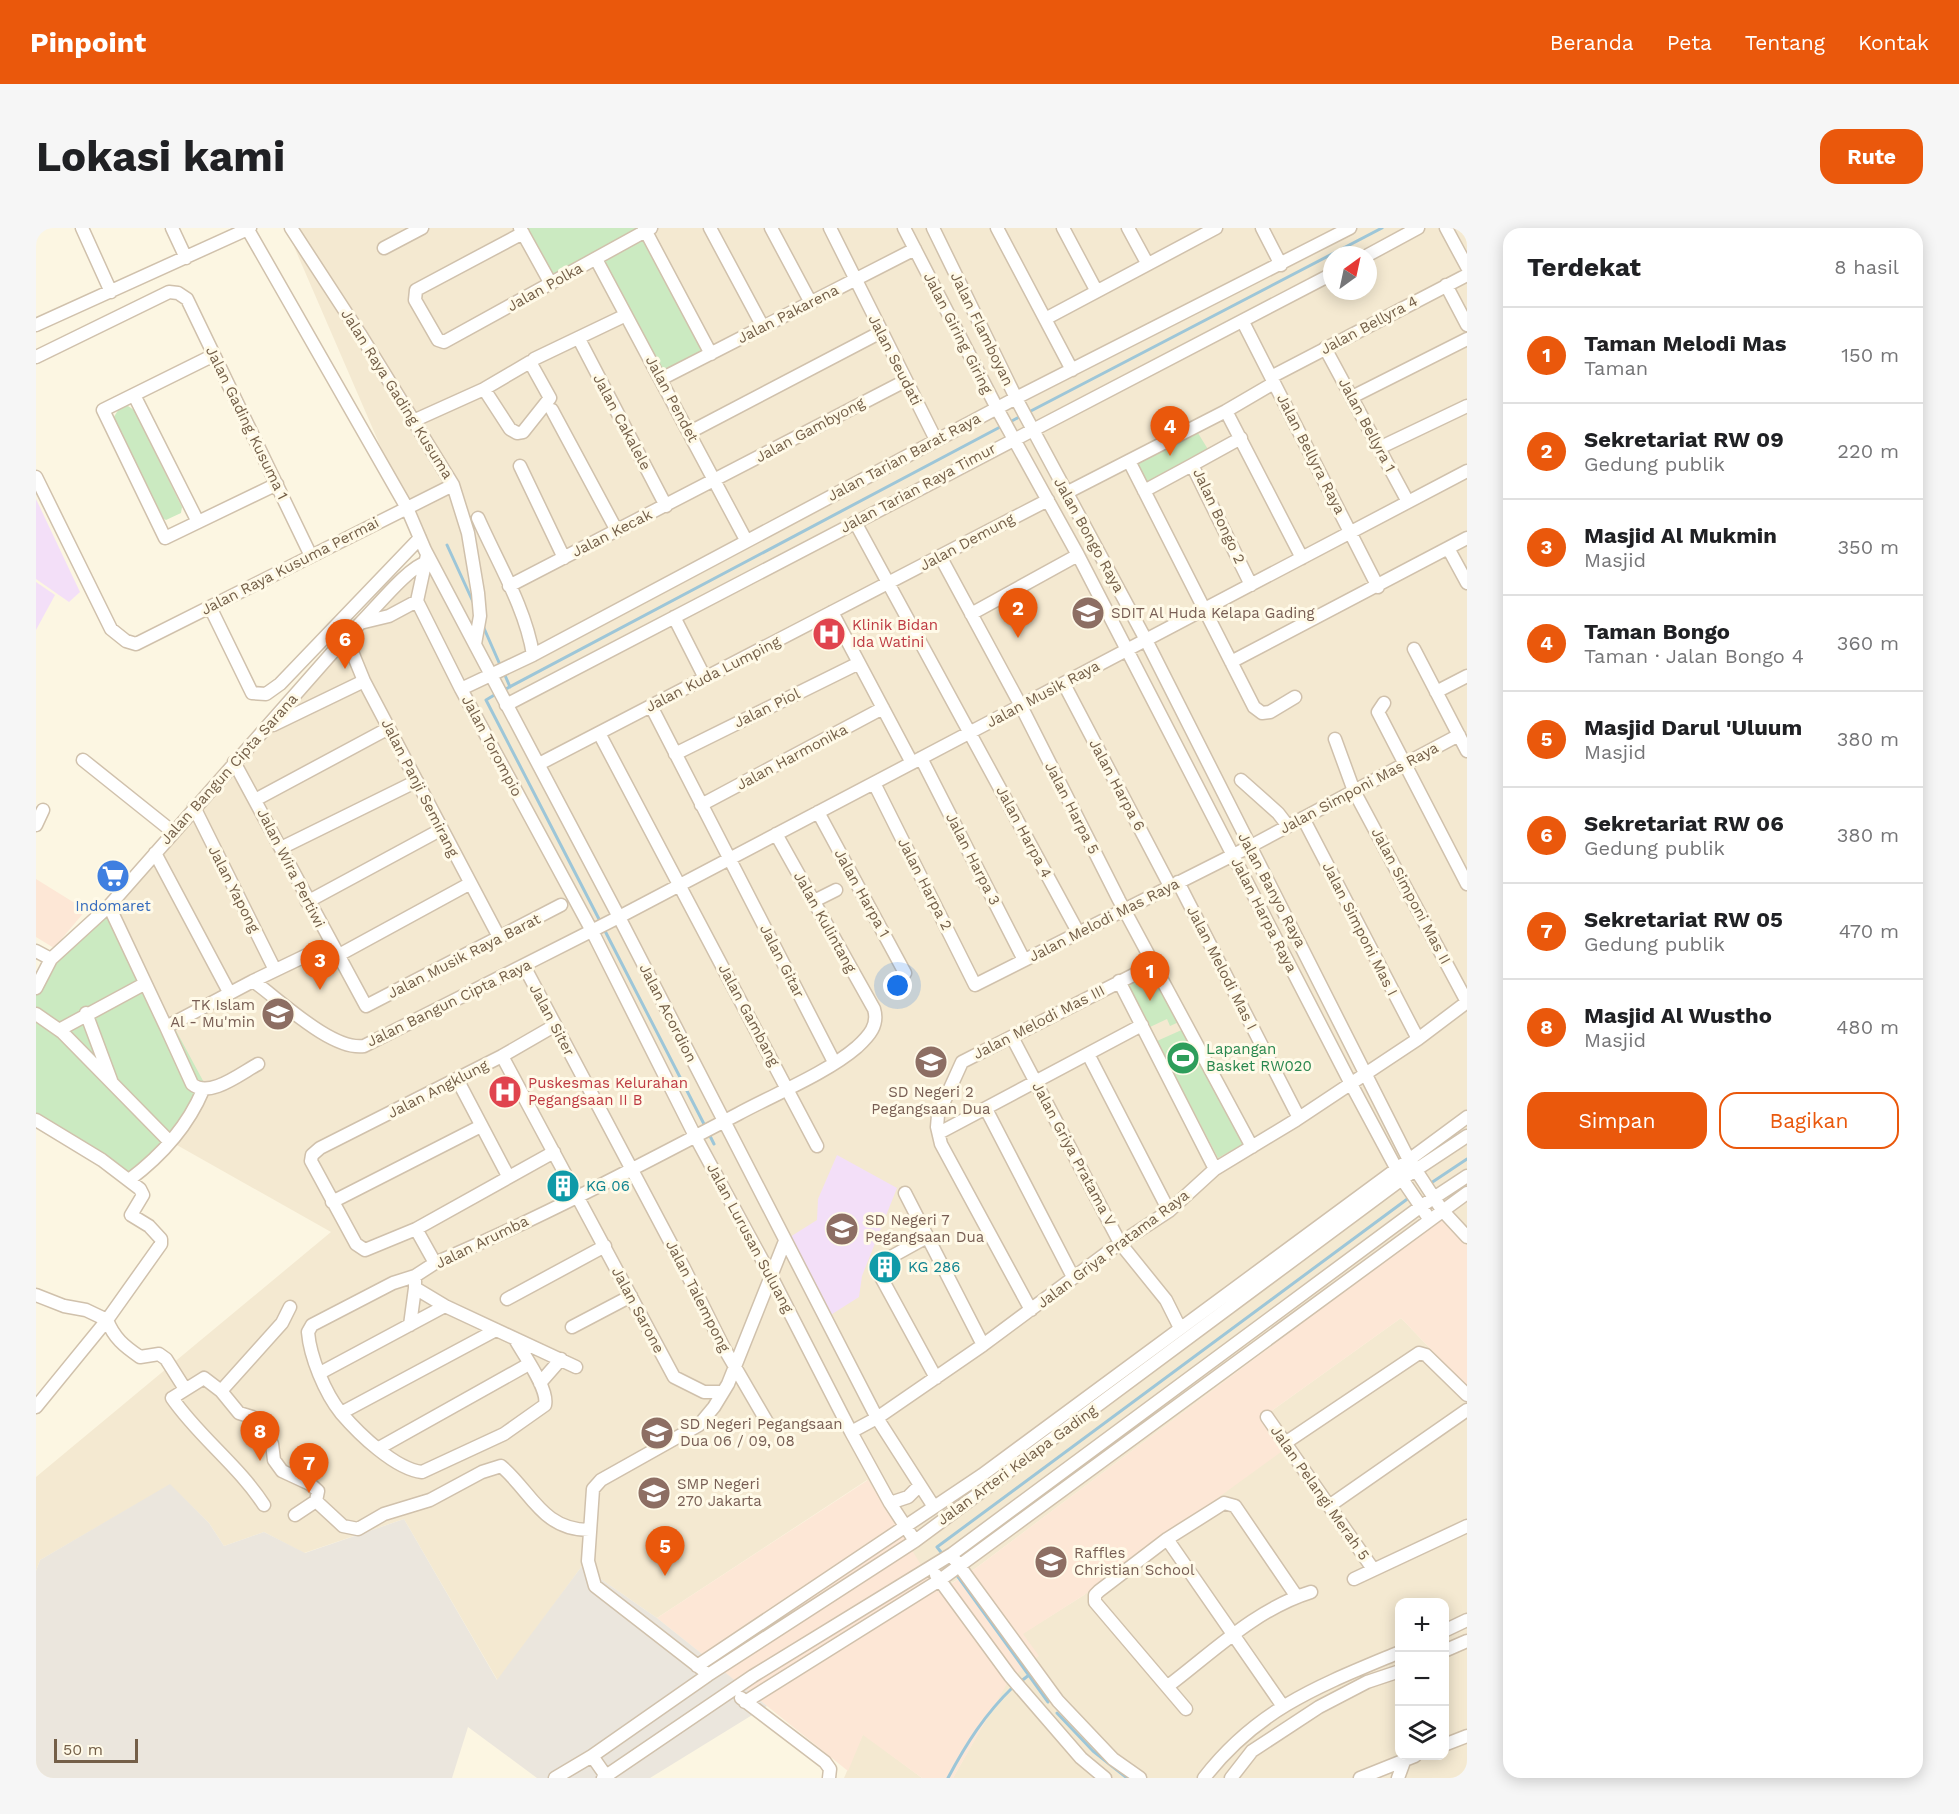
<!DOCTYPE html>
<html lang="id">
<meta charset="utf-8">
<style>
:root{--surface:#fff;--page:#f6f6f6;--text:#202124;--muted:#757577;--line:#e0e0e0;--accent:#ea580c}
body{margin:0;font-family:"Work Sans",sans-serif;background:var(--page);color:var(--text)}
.controls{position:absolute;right:18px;bottom:18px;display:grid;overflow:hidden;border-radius:12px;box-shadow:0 3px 15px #0003}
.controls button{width:54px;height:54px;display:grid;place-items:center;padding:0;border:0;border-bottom:2px solid var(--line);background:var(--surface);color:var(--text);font:30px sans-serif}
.compass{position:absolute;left:1287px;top:18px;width:54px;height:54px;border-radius:50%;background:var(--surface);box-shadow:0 3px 15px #0003;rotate:33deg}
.scale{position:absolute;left:18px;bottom:15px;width:84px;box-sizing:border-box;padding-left:6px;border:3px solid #745f48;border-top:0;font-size:16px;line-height:21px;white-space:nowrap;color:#745f48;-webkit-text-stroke:4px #fffae8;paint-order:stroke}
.you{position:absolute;left:862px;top:758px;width:21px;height:21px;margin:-15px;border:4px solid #fff;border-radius:50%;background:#1a73e8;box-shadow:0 0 0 9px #1a73e833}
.badge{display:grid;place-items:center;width:39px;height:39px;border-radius:50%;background:var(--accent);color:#fff;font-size:20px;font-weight:700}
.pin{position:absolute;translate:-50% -50px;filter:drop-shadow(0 2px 3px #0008)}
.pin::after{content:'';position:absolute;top:32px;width:21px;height:18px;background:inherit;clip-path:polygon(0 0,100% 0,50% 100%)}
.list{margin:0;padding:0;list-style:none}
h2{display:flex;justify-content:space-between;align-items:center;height:78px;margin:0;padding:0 24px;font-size:26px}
h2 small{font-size:20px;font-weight:400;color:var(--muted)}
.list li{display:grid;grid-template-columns:39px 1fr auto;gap:18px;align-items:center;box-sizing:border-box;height:96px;padding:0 24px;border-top:2px solid var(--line)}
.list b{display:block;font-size:22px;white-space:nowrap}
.list p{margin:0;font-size:20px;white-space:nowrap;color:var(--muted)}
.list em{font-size:20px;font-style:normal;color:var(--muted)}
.actions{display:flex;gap:12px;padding:18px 24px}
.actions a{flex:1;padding:14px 0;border:2px solid var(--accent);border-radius:18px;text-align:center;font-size:21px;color:var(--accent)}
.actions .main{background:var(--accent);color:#fff}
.icon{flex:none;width:33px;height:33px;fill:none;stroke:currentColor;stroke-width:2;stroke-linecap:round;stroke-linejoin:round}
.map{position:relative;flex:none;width:1431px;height:1550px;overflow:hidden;border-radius:18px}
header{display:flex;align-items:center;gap:36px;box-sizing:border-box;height:84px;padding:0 30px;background:var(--accent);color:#fff}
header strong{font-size:28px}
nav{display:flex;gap:33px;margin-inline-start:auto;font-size:21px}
.intro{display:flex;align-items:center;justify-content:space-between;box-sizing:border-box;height:144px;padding:0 36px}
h1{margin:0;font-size:42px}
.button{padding:15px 27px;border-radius:18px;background:var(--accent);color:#fff;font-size:21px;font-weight:700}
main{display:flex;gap:36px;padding:0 36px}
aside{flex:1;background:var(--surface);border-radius:18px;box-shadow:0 3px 15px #0003}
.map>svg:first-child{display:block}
.residential{fill:#f4e9d1;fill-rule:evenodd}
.commercial{fill:#fde7d6}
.industrial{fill:#ebe6dd}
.education{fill:#f3dff8}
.green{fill:#cbeac1}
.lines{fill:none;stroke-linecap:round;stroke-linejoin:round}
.stream{stroke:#9dc6d8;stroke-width:3}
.minor-casing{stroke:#d0c1ac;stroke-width:15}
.minor{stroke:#fff;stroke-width:12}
.labels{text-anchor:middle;stroke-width:6;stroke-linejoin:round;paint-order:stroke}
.street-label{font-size:15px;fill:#745f48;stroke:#fffae8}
.education-label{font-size:15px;fill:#785e54;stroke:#fffae8;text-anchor:start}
.health-label{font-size:15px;fill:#be3a42;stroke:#fffae8;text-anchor:start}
.shop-label{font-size:15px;fill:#366cbe;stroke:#fffae8}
.leisure-label{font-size:15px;fill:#27864d;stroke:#fffae8;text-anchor:start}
.culture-label{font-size:15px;fill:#0d838f;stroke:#fffae8;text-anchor:start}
</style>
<header>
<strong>Pinpoint</strong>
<nav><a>Beranda</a><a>Peta</a><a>Tentang</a><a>Kontak</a></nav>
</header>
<div class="intro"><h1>Lokasi kami</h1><a class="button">Rute</a></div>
<main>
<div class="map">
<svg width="1431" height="1550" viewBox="0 0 1431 1550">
<rect width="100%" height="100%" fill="#fcf6e2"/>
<path class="residential" d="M250,0H1431V1018L1407,989L940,1340L901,1364L831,1252L621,1390L546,1338L462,1453L368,1291L268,1325L228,1304L188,1318L173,1295L134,1257L4,1332L0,1343V1249L295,1004L132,912L22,738L391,326ZM1296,27H1332V63H1296Z
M1365,1090L1431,1159V1550H917L973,1451L986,1406L1048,1367L1227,1189ZM1364,1374H1408V1528H1364Z
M827,1506L886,1550H808Z"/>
<path class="commercial" d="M0,651L50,682L18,720L0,709Z
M1407,989L1431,1018V1159L1365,1090L1227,1189L1249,1221L1048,1367L987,1406L1003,1428L973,1452L917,1550H886L827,1507L812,1543L621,1390L832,1252L902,1364L940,1340Z"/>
<path class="industrial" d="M134,1256L173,1295L188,1318L228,1304L269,1325L368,1291L461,1452L546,1338L621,1390L731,1478L614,1550H501L432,1499L416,1550H0V1343L4,1332Z"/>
<path class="education" d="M0,271L44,364L33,374L0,351Z
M0,354L19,367L0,402Z
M801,927L861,960L826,1048L823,1069L793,1088L754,1009L781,992L782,971Z"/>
<path class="green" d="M489,0H603L668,124L626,146L563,25L515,49Z
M92,178L98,182L146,279L145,285L130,292L124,289L76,192L84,179Z
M1157,197L1173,223L1108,260L1096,234Z
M73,678L172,862L96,949L0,893V760L15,731Z
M1115,740L1143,794L1134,798L1131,791L1114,799L1117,806L1115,807L1088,755Z
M1150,800L1207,916L1182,930L1121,813Z"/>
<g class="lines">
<path class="stream" d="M991,185L1346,0
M972,195L985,188
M411,317L438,376
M447,398L465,439
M468,445L474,459
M466,463L966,198
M460,466L450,472L565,695
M568,701L669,898
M672,904L678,916
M1392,957L1431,931
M908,1328L901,1319L1374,969
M920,1346L1012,1474
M984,1454L993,1447
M1021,1485L1057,1523L1091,1550
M912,1550C930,1516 949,1486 977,1459"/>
<g class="minor-casing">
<path id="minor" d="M46,0L75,64
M136,0L150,30
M211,0L371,280L389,322L583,689L841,1190L898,1279
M255,0L324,106L417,257L432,305L442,365L444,388L439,416
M484,0L515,56
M608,0L675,126
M674,0L727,99
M735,0L775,75
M794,0L900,212
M868,0L964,186L1042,327L1315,856L1366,951L1394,992
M897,0L982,174L1110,412L1372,930L1406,982L1431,1009
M961,0L1036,142
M1027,0L1060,62
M1092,0L1111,35
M1226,0L1245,37
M1410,0L1431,39
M487,5L380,62L379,72L402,112L408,114L615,0
M348,20L386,0
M1332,27L1382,0
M560,31L710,312
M1410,57L1431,97
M1009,91L1180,0
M1207,94L1342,359
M0,97L214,0
M543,111L630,278
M1289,120L1372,274
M178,127L67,182L129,310L241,256
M0,129L133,64L142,65L151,71L275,328
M498,131L590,87
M1235,149L1431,47
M625,151L879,21
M98,167L162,294
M1316,169L1431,111
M516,182L581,303
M1190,183L1266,330
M377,193L448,161L494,134L514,170L487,204L481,205L474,201L448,161
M654,204L845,104
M1205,210L1156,237L1215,357
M1343,220L1431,178
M1093,233L1218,479L1226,485L1234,484L1259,469
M484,238L528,330
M0,249L75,401L90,413L100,416L417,257
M1108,263L1156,237
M1030,265L1190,183L1238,155
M442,290C461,333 490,381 497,427
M819,294L1042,704
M1412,320L1431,355
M391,327L381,373L425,461L556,703L659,908L735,1048L815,1204L854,1275L879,1313
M904,328L985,478L1083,672L1216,919
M473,358L869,153
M174,379L216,465L230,466L244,456L384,310
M796,384L876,535
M935,386L1042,327
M638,389L669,450
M328,394L353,388L381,373
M310,409L328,453L463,709
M1378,421L1431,523
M1195,434L1431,310
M1028,456L1134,658
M425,461L497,427L980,170L1314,0
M1400,464L1431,448
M1348,475L1342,484L1431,656
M470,477L1296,46
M615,478L798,834
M237,497L328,453
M563,505L781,918
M1299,511L1318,563L1431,774
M639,526L823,435
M885,530L988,732
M47,532L137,604
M198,534L330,778L525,677
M503,536L1012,272
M1205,552L1242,585L1252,598
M838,555L939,757L1213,619L1423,507
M219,572L353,500
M665,577L847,480
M158,579L239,742
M782,584L869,745
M1267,590L1382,811
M0,597L7,582
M245,620L381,553
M119,625L193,764
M1142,654L1263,890
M778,673L800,662
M271,674L406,601
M73,678L130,799L217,753C244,772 296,823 328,818L583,689L1431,243
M0,723L15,731
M301,728L433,656
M488,738L648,1040L688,1120L731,1194
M217,753L294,716
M1083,753L1179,941
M0,760L15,731L73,678L310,409C331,392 369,340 391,334
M50,785L75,852
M0,786L26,804L134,914
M518,798L466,828L284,920L276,927L275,933L320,1016L329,1022L380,1001L518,924
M130,799L156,856C173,871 205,845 222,836
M23,802L108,756
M976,809L1084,1015L1130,1072L1144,1100
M1052,826L1133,983
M466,828L638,1149L668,1164H687
M421,851L472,948
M950,881L1037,1049
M0,892L66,932L104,961L107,967L95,987L113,998L125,1011V1016L71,1092L0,1179
M903,905L1106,797
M93,952C125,928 151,900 167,862
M869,965L947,1117
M296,974L445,898
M380,1001L399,1035
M891,1009L844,1035L840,1040L900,1150
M379,1048V1060L409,1078L540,1139
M0,1067L28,1078L50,1082L71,1092C78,1110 88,1118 104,1129L123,1126L130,1131L149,1161
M471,1071L569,1018
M995,1082L905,916L901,899L902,887L926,834L1117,737
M374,1097L379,1060
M536,1099L595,1068
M479,1111C487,1126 513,1161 509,1177L468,1206L386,1244C359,1241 323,1206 305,1185C289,1165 274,1129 272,1104L276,1097L357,1055L379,1048L399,1035C502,991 603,938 702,886C737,867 791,845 821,819C833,808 843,797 838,781L740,606
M284,1145L409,1078
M504,1155L525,1131
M185,1163L246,1095L254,1079
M305,1185L460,1102
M1231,1189L1337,1341
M815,1204L841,1190L947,1117L1084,1015L1133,983L1179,941L1260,892L1382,811L1431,774
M1249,1215L1383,1125L1390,1127L1431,1167
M343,1220L493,1136
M280,1273L307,1298L322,1301L348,1286L394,1272L446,1244L465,1238C495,1263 506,1302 553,1302
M854,1275L872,1269L884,1257
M228,1277C202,1237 163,1209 136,1170L168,1150L185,1163L203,1185L216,1189L236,1216L238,1232L246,1243L274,1256L282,1263L280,1273L259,1287
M1293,1278L1431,1182
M1131,1311L1246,1477
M919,1332L1022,1473L1077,1531L1104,1550
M900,1347L974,1448L1045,1530L1069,1550
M1318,1351L1431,1298
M1408,1403L1431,1392
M1408,1423L1431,1413
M661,1438L946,1247L1431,889
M667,1442L559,1358L552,1333L557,1261L565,1252L663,1197L678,1179L692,1156L749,1013
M1132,1458C1177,1424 1220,1381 1275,1364
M705,1470L789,1534L794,1541L793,1550
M709,1474L904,1352L1431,965
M1150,1481L1059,1374V1367L1063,1363L1131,1311L1188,1275L1199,1278L1261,1369
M1408,1517L1431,1508
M556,1528L570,1548
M519,1550L556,1528L672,1447L879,1313L1366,951L1431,908
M567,1550L717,1448L916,1326L1384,979L1431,948
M1168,1550C1222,1480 1285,1457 1364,1424
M1195,1550L1216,1523L1283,1479L1331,1454L1364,1443
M1324,1550L1379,1528
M1362,1550L1369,1531"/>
</g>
<use href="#minor" class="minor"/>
</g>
<defs>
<g id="school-disc" transform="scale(1.725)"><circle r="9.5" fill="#8d6e63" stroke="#fffae8"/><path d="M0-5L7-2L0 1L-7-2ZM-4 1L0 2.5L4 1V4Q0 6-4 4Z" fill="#fff"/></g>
<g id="hospital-disc" transform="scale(1.725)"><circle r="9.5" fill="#e0444e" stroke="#fffae8"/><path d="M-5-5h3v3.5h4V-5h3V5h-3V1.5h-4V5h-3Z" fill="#fff"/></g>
<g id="supermarket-disc" transform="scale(1.725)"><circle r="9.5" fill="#3f7fe0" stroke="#fffae8"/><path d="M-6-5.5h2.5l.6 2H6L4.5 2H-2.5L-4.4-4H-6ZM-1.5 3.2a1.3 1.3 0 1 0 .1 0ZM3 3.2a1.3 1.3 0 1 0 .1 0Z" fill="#fff"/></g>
<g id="stadium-disc" transform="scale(1.725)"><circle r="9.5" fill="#2e9e5b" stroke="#fffae8"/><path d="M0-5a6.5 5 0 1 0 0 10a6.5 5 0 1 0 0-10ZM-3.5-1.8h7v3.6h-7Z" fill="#fff"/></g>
<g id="building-disc" transform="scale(1.725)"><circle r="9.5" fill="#0f9aa8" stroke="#fffae8"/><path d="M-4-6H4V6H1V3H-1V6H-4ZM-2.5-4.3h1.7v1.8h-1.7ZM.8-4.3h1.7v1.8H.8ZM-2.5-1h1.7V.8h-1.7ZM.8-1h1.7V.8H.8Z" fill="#fff"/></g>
</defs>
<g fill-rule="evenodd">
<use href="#school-disc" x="1052" y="385"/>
<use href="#hospital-disc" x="793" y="406"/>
<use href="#supermarket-disc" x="77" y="648"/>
<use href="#school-disc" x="242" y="786"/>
<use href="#stadium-disc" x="1147" y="830"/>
<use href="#school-disc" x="895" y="834"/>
<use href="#hospital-disc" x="469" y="864"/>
<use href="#building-disc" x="527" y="958"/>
<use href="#school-disc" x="806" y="1001"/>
<use href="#building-disc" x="849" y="1039"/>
<use href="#school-disc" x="621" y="1205"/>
<use href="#school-disc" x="618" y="1265"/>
<use href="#school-disc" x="1015" y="1334"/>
</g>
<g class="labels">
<g class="street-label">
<text transform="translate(509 59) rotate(-29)" y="5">Jalan Polka</text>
<text transform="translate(752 86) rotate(-27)" y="5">Jalan Pakarena</text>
<text transform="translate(1333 97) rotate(-28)" y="5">Jalan Bellyra 4</text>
<text transform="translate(946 101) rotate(64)" y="5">Jalan Flamboyan</text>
<text transform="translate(922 105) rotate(63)" y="5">Jalan Giring Giring</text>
<text transform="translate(859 132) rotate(63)" y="5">Jalan Seudati</text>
<text transform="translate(361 166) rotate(58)" y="5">Jalan Raya Gading Kusuma</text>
<text transform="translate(636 171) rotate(62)" y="5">Jalan Pendet</text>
<text transform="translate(586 194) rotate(62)" y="5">Jalan Cakalele</text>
<text transform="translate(211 195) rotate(64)" y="5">Jalan Gading Kusuma 1</text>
<text transform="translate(1331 197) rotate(62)" y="5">Jalan Bellyra 1</text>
<text transform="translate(774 202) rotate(-28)" y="5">Jalan Gambyong</text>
<text transform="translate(1275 226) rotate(63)" y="5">Jalan Bellyra Raya</text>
<text transform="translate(868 229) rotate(-28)" y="5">Jalan Tarian Barat Raya</text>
<text transform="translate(882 260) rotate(-28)" y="5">Jalan Tarian Raya Timur</text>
<text transform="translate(1183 288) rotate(65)" y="5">Jalan Bongo 2</text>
<text transform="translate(576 305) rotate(-27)" y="5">Jalan Kecak</text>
<text transform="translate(1053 307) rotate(61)" y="5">Jalan Bongo Raya</text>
<text transform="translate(931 314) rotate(-28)" y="5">Jalan Demung</text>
<text transform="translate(254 338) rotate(-27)" y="5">Jalan Raya Kusuma Permai</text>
<text transform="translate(677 446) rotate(-27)" y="5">Jalan Kuda Lumping</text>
<text transform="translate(1007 466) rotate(-28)" y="5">Jalan Musik Raya</text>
<text transform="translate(731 480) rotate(-26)" y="5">Jalan Piol</text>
<text transform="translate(456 518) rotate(62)" y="5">Jalan Torompio</text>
<text transform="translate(756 529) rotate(-28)" y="5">Jalan Harmonika</text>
<text transform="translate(193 541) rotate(-48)" y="5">Jalan Bangun Cipta Sarana</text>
<text transform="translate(1081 557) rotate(62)" y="5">Jalan Harpa 6</text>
<text transform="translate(384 560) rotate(63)" y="5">Jalan Panji Semirang</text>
<text transform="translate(1323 560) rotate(-28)" y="5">Jalan Simponi Mas Raya</text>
<text transform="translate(1036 580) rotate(63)" y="5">Jalan Harpa 5</text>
<text transform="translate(988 604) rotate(62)" y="5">Jalan Harpa 4</text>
<text transform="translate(937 631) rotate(63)" y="5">Jalan Harpa 3</text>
<text transform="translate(255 640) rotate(63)" y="5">Jalan Wira Pertiwi</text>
<text transform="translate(889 656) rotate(63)" y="5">Jalan Harpa 2</text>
<text transform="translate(198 661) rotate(63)" y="5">Jalan Yapong</text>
<text transform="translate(1236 662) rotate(62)" y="5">Jalan Banyo Raya</text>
<text transform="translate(826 665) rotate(61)" y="5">Jalan Harpa 1</text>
<text transform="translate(1375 668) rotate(62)" y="5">Jalan Simponi Mas II</text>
<text transform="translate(1228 687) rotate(63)" y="5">Jalan Harpa Raya</text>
<text transform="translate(1068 692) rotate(-27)" y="5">Jalan Melodi Mas Raya</text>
<text transform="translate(789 694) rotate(61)" y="5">Jalan Kulintang</text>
<text transform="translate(1324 701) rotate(63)" y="5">Jalan Simponi Mas I</text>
<text transform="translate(428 728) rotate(-27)" y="5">Jalan Musik Raya Barat</text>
<text transform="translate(746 733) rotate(63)" y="5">Jalan Gitar</text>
<text transform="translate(1186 740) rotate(63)" y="5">Jalan Melodi Mas I</text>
<text transform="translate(413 775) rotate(-26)" y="5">Jalan Bangun Cipta Raya</text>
<text transform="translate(632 785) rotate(63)" y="5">Jalan Acordion</text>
<text transform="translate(713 787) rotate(62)" y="5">Jalan Gambang</text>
<text transform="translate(516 792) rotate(62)" y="5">Jalan Siter</text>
<text transform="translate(1003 794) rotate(-27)" y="5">Jalan Melodi Mas III</text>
<text transform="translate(402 861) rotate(-27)" y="5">Jalan Angklung</text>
<text transform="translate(1038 926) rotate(62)" y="5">Jalan Griya Pratama V</text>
<text transform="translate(714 1010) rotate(62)" y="5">Jalan Lurusan Suluang</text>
<text transform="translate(446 1014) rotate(-26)" y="5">Jalan Arumba</text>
<text transform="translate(1077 1021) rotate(-37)" y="5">Jalan Griya Pratama Raya</text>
<text transform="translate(662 1068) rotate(63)" y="5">Jalan Talempong</text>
<text transform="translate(602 1082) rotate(62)" y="5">Jalan Sarone</text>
<text transform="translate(981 1237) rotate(-36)" y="5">Jalan Arteri Kelapa Gading</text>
<text transform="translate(1284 1265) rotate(55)" y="5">Jalan Pelangi Merah 5</text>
</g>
<g class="education-label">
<text x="1075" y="390">SDIT Al Huda Kelapa Gading</text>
<text x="219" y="782" text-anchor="end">TK Islam<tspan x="219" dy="17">Al - Mu'min</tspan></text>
<text x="895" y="869" text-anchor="middle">SD Negeri 2<tspan x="895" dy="17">Pegangsaan Dua</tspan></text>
<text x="829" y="997">SD Negeri 7<tspan x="829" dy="17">Pegangsaan Dua</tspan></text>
<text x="644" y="1201">SD Negeri Pegangsaan<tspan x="644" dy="17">Dua 06 / 09, 08</tspan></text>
<text x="641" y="1261">SMP Negeri<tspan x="641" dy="17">270 Jakarta</tspan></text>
<text x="1038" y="1330">Raffles<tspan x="1038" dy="17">Christian School</tspan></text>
</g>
<g class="health-label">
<text x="816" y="402">Klinik Bidan<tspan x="816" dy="17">Ida Watini</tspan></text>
<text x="492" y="860">Puskesmas Kelurahan<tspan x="492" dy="17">Pegangsaan II B</tspan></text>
</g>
<g class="shop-label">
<text x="77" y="683">Indomaret</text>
</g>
<g class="leisure-label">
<text x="1170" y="826">Lapangan<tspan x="1170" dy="17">Basket RW020</tspan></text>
</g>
<g class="culture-label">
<text x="550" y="963">KG 06</text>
<text x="872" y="1044">KG 286</text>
</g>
</g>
</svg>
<div class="controls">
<button>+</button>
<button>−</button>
<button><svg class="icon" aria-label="layers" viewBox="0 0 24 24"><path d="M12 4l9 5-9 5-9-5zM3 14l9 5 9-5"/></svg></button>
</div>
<svg class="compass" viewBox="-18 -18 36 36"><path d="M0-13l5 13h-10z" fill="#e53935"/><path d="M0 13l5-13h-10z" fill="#757577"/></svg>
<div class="scale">50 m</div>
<div class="you"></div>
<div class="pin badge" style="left:1114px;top:773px">1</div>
<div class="pin badge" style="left:982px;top:410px">2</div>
<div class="pin badge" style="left:284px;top:762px">3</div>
<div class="pin badge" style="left:1134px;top:228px">4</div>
<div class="pin badge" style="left:629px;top:1348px">5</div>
<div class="pin badge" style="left:309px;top:441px">6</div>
<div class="pin badge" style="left:273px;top:1265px">7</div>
<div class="pin badge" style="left:224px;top:1233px">8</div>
</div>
<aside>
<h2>Terdekat<small>8 hasil</small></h2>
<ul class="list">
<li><span class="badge">1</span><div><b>Taman Melodi Mas</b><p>Taman</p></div><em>150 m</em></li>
<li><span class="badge">2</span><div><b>Sekretariat RW 09</b><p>Gedung publik</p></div><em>220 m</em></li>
<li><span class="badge">3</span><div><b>Masjid Al Mukmin</b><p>Masjid</p></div><em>350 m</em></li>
<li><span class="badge">4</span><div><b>Taman Bongo</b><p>Taman · Jalan Bongo 4</p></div><em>360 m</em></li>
<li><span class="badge">5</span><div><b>Masjid Darul 'Uluum</b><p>Masjid</p></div><em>380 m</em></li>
<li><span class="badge">6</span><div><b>Sekretariat RW 06</b><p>Gedung publik</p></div><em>380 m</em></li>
<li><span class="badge">7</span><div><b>Sekretariat RW 05</b><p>Gedung publik</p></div><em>470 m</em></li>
<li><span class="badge">8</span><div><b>Masjid Al Wustho</b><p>Masjid</p></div><em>480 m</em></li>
</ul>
<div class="actions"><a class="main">Simpan</a><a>Bagikan</a></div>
</aside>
</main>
